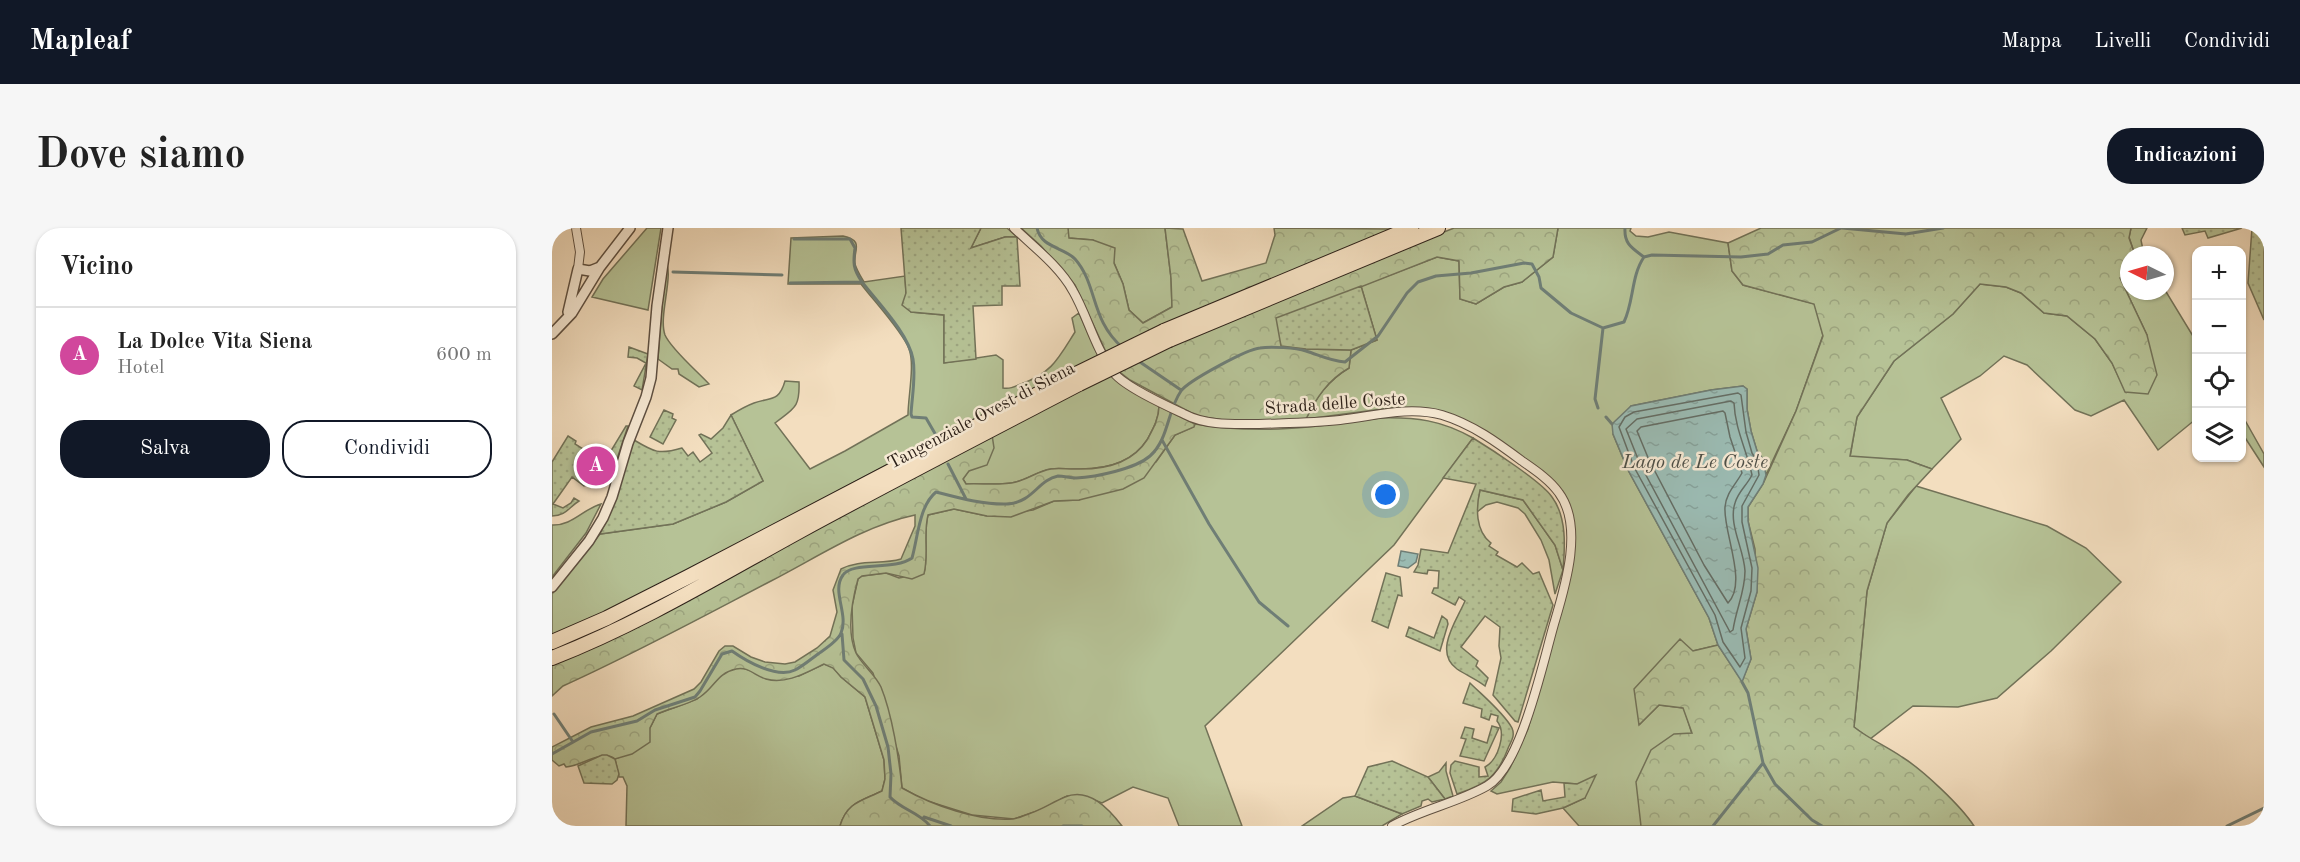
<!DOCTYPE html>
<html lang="it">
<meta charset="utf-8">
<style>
:root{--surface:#fff;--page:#f6f6f6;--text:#222;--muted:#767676;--line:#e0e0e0;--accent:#111827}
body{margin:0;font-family:"Old Standard TT",serif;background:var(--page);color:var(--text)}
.controls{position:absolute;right:18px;top:18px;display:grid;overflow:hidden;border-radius:12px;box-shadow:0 2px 4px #0004}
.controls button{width:54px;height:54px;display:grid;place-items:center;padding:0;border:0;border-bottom:2px solid var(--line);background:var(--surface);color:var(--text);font:30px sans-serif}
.compass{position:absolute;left:1568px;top:18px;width:54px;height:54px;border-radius:50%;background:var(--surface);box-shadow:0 2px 4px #0004;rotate:275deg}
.you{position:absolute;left:834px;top:267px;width:21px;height:21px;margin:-15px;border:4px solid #fff;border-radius:50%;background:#1a73e8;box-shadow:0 0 0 9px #1a73e833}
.badge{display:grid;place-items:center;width:39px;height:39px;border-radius:50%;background:var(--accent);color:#fff;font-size:20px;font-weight:700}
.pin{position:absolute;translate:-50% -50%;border:3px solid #fff;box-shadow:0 2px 6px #0006}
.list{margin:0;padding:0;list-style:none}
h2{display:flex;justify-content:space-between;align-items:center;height:78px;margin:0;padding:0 24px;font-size:26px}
h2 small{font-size:20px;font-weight:400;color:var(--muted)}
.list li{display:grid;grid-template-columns:39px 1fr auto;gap:18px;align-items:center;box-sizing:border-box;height:96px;padding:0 24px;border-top:2px solid var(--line)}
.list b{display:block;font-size:22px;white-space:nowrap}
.list p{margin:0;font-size:20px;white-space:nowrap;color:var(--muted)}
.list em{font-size:20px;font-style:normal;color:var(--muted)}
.actions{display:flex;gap:12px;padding:18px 24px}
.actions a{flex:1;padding:14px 0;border:2px solid var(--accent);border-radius:24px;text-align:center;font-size:21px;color:var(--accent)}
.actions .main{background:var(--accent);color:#fff}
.icon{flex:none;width:33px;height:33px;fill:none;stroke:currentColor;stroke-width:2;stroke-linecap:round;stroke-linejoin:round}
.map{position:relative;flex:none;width:1712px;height:598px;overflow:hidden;border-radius:24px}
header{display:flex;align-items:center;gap:36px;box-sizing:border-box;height:84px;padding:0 30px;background:var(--accent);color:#fff}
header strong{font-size:28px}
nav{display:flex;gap:33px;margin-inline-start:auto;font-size:21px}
.intro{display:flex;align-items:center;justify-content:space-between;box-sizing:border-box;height:144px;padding:0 36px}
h1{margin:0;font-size:42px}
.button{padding:15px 27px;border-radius:24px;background:var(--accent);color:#fff;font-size:21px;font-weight:700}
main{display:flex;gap:36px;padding:0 36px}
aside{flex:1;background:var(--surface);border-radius:24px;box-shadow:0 2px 4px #0004}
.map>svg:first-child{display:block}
.grass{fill:#b6c296;stroke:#727258;stroke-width:1.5}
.forest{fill:url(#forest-crowns);stroke:#727258;stroke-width:1.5}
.park{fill:url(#park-dots);stroke:#727258;stroke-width:1.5}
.water{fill:url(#water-ripples);stroke:#6f7e76;stroke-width:1.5}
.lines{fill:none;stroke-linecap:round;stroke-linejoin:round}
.shore{stroke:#646e66;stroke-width:1.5}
.stream{stroke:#6f7e76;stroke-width:3}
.minor-casing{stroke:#5e5042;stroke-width:10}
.tertiary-casing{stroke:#5e5042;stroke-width:12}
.trunk-casing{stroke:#2d2119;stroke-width:16}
.minor{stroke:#f7ead5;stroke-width:8}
.tertiary{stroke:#f7ead5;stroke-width:9}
.trunk{stroke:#f3debf;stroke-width:14}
.trunk-bridge-casing{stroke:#2d2119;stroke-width:16;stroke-linecap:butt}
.trunk-bridge{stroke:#f3debf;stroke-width:14}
.labels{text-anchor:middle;stroke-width:5;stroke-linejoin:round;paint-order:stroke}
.street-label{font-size:18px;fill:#2d2119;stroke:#f7ead5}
.water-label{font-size:20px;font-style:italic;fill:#4e5048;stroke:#f7ead5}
</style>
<header>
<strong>Mapleaf</strong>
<nav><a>Mappa</a><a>Livelli</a><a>Condividi</a></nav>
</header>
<div class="intro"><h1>Dove siamo</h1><a class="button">Indicazioni</a></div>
<main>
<aside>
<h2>Vicino<small></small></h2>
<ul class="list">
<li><span class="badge" style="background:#d1479c">A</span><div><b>La Dolce Vita Siena</b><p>Hotel</p></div><em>600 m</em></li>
</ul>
<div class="actions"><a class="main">Salva</a><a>Condividi</a></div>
</aside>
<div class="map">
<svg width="1712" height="598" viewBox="0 0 1712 598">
<defs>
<pattern id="forest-crowns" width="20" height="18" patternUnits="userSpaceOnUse" patternTransform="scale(1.5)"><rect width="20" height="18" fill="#b6c296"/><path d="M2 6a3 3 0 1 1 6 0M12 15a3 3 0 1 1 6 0" fill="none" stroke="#9da681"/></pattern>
<pattern id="park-dots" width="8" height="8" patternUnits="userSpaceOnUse" patternTransform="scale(1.5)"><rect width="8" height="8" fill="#b6c296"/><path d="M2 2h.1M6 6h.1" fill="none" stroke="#9da681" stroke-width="1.8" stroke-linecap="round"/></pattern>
<pattern id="water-ripples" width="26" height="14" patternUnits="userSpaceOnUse" patternTransform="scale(1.5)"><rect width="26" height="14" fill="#9bbcb4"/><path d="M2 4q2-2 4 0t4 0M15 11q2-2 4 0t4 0" fill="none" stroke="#86a19a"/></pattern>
</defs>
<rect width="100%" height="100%" fill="#f3debf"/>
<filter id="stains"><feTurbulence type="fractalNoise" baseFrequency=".00333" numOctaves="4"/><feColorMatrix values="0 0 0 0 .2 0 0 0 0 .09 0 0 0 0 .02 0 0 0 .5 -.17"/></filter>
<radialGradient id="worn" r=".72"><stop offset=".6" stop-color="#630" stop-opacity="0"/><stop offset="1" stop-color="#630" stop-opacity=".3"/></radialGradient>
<path class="grass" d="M95,0H109L96,82L40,69L51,51Z
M429,0H455L465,9H453L419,20Z
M516,0H613L619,50L620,79L591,95L577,82L571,56L562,35L541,12L516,10Z
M1006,0H1079L1078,3L1084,8L1096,9L1117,4L1176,15L1180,43L1191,57L1263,76L1271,107L1244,183L1214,247L1211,231L1205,223L1199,203L1195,181V161L1191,158L1159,162L1079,178L1061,206L1076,242L1157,390L1166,417L1141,423L1087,497L1107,477L1132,480L1140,506L1089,593V598H1027L1011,580L1033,570L1025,556L1001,554L945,566L939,563L949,554L958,540L976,501L1021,331L1009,264L953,216L873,181L838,180L754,191C764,170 776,152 797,140L799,122L825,112L809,58L885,29L907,33L908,71L924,76L952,59L970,54L1001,29Z
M1579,0H1595L1589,12L1592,27H1583L1577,9Z
M291,8C313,13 301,22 303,36C304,41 309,49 312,54L353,48L354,65L359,84L392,87V135L444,127L451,132V160C458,161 462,159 469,156C500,145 506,131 523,104L520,90L527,85L546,128L376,215L88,368L0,409V366L48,306L121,296L174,274L211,253L179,187C187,182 194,178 202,175C219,169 227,174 233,153L247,154C248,180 242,180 223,195L258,241L293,223L356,187C356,169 363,137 357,121C351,104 321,72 309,56H236L239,10Z
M113,33C123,45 106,88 113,107C119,121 146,144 157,156L147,159L127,146L126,141H120L106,131Z
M1577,43V63L1613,62L1644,113V191L1606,222L1572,172L1539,188L1523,182L1475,137L1452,128L1428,148L1389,170L1409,211L1380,241L1355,232L1298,229L1305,189L1342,133L1401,86L1428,56L1454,59L1469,65L1492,85L1515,88L1543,111L1560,135L1574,164L1595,107L1568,50Z
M559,146L567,154L607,178C607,191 601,201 595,212C579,237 550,242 522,241C514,241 506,240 499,241C486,243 476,251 464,254C449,258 429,255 414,256L411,251L440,207Z
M1690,187L1712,226V239L1690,205Z
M828,190C864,189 889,192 921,210L842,317L653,498L690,598H627L616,570L581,559L550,575L532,568H515L491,581L462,591L420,587L372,572L350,560L347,528L321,445L304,425L301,410L300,378L306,351L310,348L334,345L347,350L372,345C377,326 371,307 376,287L402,281L435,288L481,282L502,273L527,272L604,234L623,207L641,199L643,196C706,207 765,199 828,190Z
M1364,258L1495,298L1534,320L1569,354L1499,423L1445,470L1406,479L1361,478L1318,511L1302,499L1315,363L1335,295Z
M928,262L971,272L1003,317L1011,342L1003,366L997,332L989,312L973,286L966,280L945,274L934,277L925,284L924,279Z
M49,276L34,305L0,349V297C20,298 31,281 49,276Z
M223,309L116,370L0,425V420Z
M272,436L281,439L289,449L313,469L332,532L333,551L330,563C310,573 295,574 288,598H74L75,558L71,549H67L63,531C87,523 94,509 105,486L145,471L172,444L188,439L197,442L215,451L247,448Z
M894,535V543L901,568L893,571L876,549L887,544Z
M803,568L850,586L830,598H750L791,570Z"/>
<path class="forest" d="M469,0H516L517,10L541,12L563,20L562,35L571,56L577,82L591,95L620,79L619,50L613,0L631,1L650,53L714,35L723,7L722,0L840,1L625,91L554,124L523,57L489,18Z
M902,0H1006L1001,29L970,54L952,59L924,76L908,71L907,33L885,29L788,67L754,121L799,122L797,140C776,152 764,170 754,191L678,193L645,188L578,152L565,142L739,65Z
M1209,0H1579L1577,10L1583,27H1577V43L1568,50L1595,107L1605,147L1596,166L1573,164L1560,135L1543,111L1515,88L1492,85L1469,65L1454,59L1428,56L1401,86L1342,133L1305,189L1298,228L1355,232L1380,241L1356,267L1335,295L1315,363L1302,499C1317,511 1334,518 1350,529C1371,542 1409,578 1422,598H1089L1084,554L1099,522L1122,506L1140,505L1131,480L1107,477L1087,497L1082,461L1128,411L1141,423L1166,417L1190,453L1199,431L1194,401L1205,364L1203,321L1196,293V279L1211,256L1244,183L1271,108L1262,76L1191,57L1180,43L1176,15Z
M607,178L643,196L642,199L623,207L592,250L571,261L527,272L502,273L459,289L435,288L402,281L376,287C371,307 377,326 372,346L360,351L334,345L310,348L306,351C300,373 294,403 304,425C310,437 323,446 329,459C340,486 347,530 350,560C380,577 427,594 461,591C467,590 473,587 479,585C491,581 501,574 513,569C537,559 557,581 570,598H288C295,574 310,573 330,563L333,551L332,532L313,469L289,449L281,440L272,436C255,444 234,457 214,451C203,448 196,438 184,441C165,445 163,459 148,469C136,477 118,480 105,486L98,500V514L80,526L63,531C49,521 30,538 14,539L12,536L7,538L0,532V519L39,499L81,488L142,461L149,454L167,423L173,418H181L199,429L213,434L233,436L243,434L265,420L278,408L285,384L281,362L289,341C308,331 329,337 349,331L363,298V287C311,298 266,329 219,353C150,389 82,426 11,458L0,468V435L440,207L442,220L435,237L417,243L411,251L414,256C429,255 449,258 464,254C477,251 486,243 499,241C506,240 514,241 522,241C550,242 579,237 595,212C601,201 607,191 607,178Z"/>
<path class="park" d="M349,0H429L419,20L453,9H465L468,58H450V77L421,78L424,131L392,135V87L359,84L350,77L354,65Z
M1630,0H1690L1656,10L1653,3L1633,7Z
M1700,0H1712V92L1696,55Z
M809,58L825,112L799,122L754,121L729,118L724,90Z
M77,119L96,126L90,162L82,158L94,135L85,130L76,129Z
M112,182L121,186L120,190L124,192L111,216L98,209Z
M179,187L211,253L174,274L121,296L48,306L64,269L82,212C102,224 107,227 130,220L136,228L141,224L148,234L160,225L147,207L149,206L159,211L171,200Z
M74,198H76L63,237L54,231Z
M16,208L24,213L23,216L50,233L51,236L41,230L35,239L33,238L27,248L38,256L32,258L20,249L1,276L11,280L19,275L22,270L27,273C17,279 14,288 0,288V234Z
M921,210C939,221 990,254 1000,269C1015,289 1013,319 1011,342L1003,317L971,272L928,262C924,279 923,303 939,315L937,318L946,324L944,327L965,339L970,335L981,346L987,344L1001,377L966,494L963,493L941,467L949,430L947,418L948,399L933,388L909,419L926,433L924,438L936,450L933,458C924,451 914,447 905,441C881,424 905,392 913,373L907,369L903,377L880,365L882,360H886L887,343L876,342L875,346L862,344L866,337L869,321L896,325L924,256L891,250Z
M834,345L848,349L850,368L846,367L836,400L820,393Z
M890,388L895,392L896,396L888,423L854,408L857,399L882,410Z
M918,455C930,467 952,485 960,500C963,507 960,512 957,518C946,548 935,556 905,566L898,545L899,537L903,533L927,539V549L936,548L933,539C946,532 955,505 945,493L946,488L939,486L937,492L929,489L930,481L911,475Z
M940,498L947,500L932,533L908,528L914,511L909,510L913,499L922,501L920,510L935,515Z
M50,527H55L63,531L67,546L65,552L60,556L32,555L26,538Z
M840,533L876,549L893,571L880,574L876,571L870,573L869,578L850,586L803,568L816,539Z
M1044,547L1033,570L1011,580L984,586L960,583L961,571L989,562L991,573L1013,569L1012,555L1025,556Z"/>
<path class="water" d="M1191,158L1195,161V181L1199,203L1205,223L1211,231L1214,247L1211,256L1196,279V293L1206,340L1205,364L1194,401L1199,431L1190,454L1166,417L1157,390L1076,242L1061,206L1060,196L1079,178L1159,162Z
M849,323L866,326L864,334L856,340L846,338Z"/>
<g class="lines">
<path class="shore" d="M1186,165L1189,167L1194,204L1200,225L1205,233L1207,247L1190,278V294L1200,340L1199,363L1189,400L1193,430L1188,439L1171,414L1163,387L1082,239L1067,199L1073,189L1082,184Z
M1179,173L1182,175C1183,201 1195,223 1200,247C1195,257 1186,264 1183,275C1176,296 1192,321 1193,343C1193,364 1184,381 1181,402L1178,404L1088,236L1074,201L1085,191Z
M1171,183L1173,185L1178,209L1190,245C1184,256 1174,265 1173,279C1171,304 1196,355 1176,375L1152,337L1097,232L1085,203L1089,199Z"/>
<path class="stream" d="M485,0C489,20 512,19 523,31C546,57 538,92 571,120
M1073,0C1072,16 1080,20 1092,29
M1290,0L1354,6L1391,0
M242,11H298L303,20C301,35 301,41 310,54
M121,44L230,47
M238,55L310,54C326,75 356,105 361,131C364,148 360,169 359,186L360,189L374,190L385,209
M585,132L629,162
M1046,180L1043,171L1051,100
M1054,189L1060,196
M610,212L657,296L707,374L736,398
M396,236L414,271
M290,406L292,432L311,451L324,478L336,519L339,546L338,569C350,582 367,584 378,598
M2,486L21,514
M0,526L39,504L85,493L103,482L143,469L148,463L170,426L180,423C194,433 225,451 243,442C251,438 259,431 266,426C273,421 286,413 289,405C297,386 279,363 291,347C301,333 342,343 360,330C366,309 367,278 384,264C407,270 432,277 456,276C481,274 486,252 506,248C512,248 518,250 524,250C544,249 583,241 598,228C617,211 615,183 629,163C636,153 695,121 708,120C719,118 744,120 754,123C767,127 778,133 793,134L826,108L855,65L866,54L884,48L919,45L972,35L980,36L987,49L989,60L1019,85L1051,100L1072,94C1082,73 1079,48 1092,29L1100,27L1189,29L1216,26L1231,17L1260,14L1289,0
M1211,535L1223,556L1260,592L1270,598
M372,589L399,598
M511,598H530
M1161,598L1211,535L1196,465L1190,454
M1675,598L1712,580"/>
<g class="minor-casing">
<path id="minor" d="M24,0L28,24L26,41
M462,0C482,19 508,39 521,63C536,89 543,121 562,145C573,159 615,178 632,186C655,198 682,196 707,196C734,195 761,195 788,192C823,188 856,178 890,187C920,196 946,215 970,233C983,242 998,252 1007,265C1032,299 1013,359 1002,396C991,434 969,539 935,558C905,575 871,581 840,598"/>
</g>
<g class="tertiary-casing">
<path id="tertiary" d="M16,84L26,41L38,43L48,39
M0,106L20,85L48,39L78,0
M0,359L37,313L51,290L60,269L76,215L94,169L99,150L105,78L116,0"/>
</g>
<g class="trunk-casing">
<path id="trunk" d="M612,103L859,0
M617,112L886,0
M0,414L55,390L136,349L522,147
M0,430C87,396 166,348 248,303C340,253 433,205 527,156"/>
</g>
<use href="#minor" class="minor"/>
<use href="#tertiary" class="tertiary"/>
<use href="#trunk" class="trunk"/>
<g class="trunk-bridge-casing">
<path id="trunk-bridge" d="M522,147L612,103
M527,156L617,112"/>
</g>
<use href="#trunk-bridge" class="trunk-bridge"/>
</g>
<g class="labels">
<g class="street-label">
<text transform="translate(783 175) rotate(-4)" y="6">Strada delle Coste</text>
<text transform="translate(429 187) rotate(-28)" y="6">Tangenziale Ovest di Siena</text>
</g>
<g class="water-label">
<text x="1143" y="240">Lago de Le Coste</text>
</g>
</g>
<rect width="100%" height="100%" filter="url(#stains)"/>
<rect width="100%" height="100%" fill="url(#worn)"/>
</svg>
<div class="controls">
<button>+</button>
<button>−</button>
<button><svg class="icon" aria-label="locate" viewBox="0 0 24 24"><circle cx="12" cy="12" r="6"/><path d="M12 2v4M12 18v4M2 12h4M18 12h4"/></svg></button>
<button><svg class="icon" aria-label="layers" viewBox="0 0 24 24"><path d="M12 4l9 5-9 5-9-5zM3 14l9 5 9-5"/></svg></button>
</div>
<svg class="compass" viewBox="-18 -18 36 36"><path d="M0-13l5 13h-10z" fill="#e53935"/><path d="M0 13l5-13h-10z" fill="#767676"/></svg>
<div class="you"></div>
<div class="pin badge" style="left:44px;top:238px;background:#d1479c">A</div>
</div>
</main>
